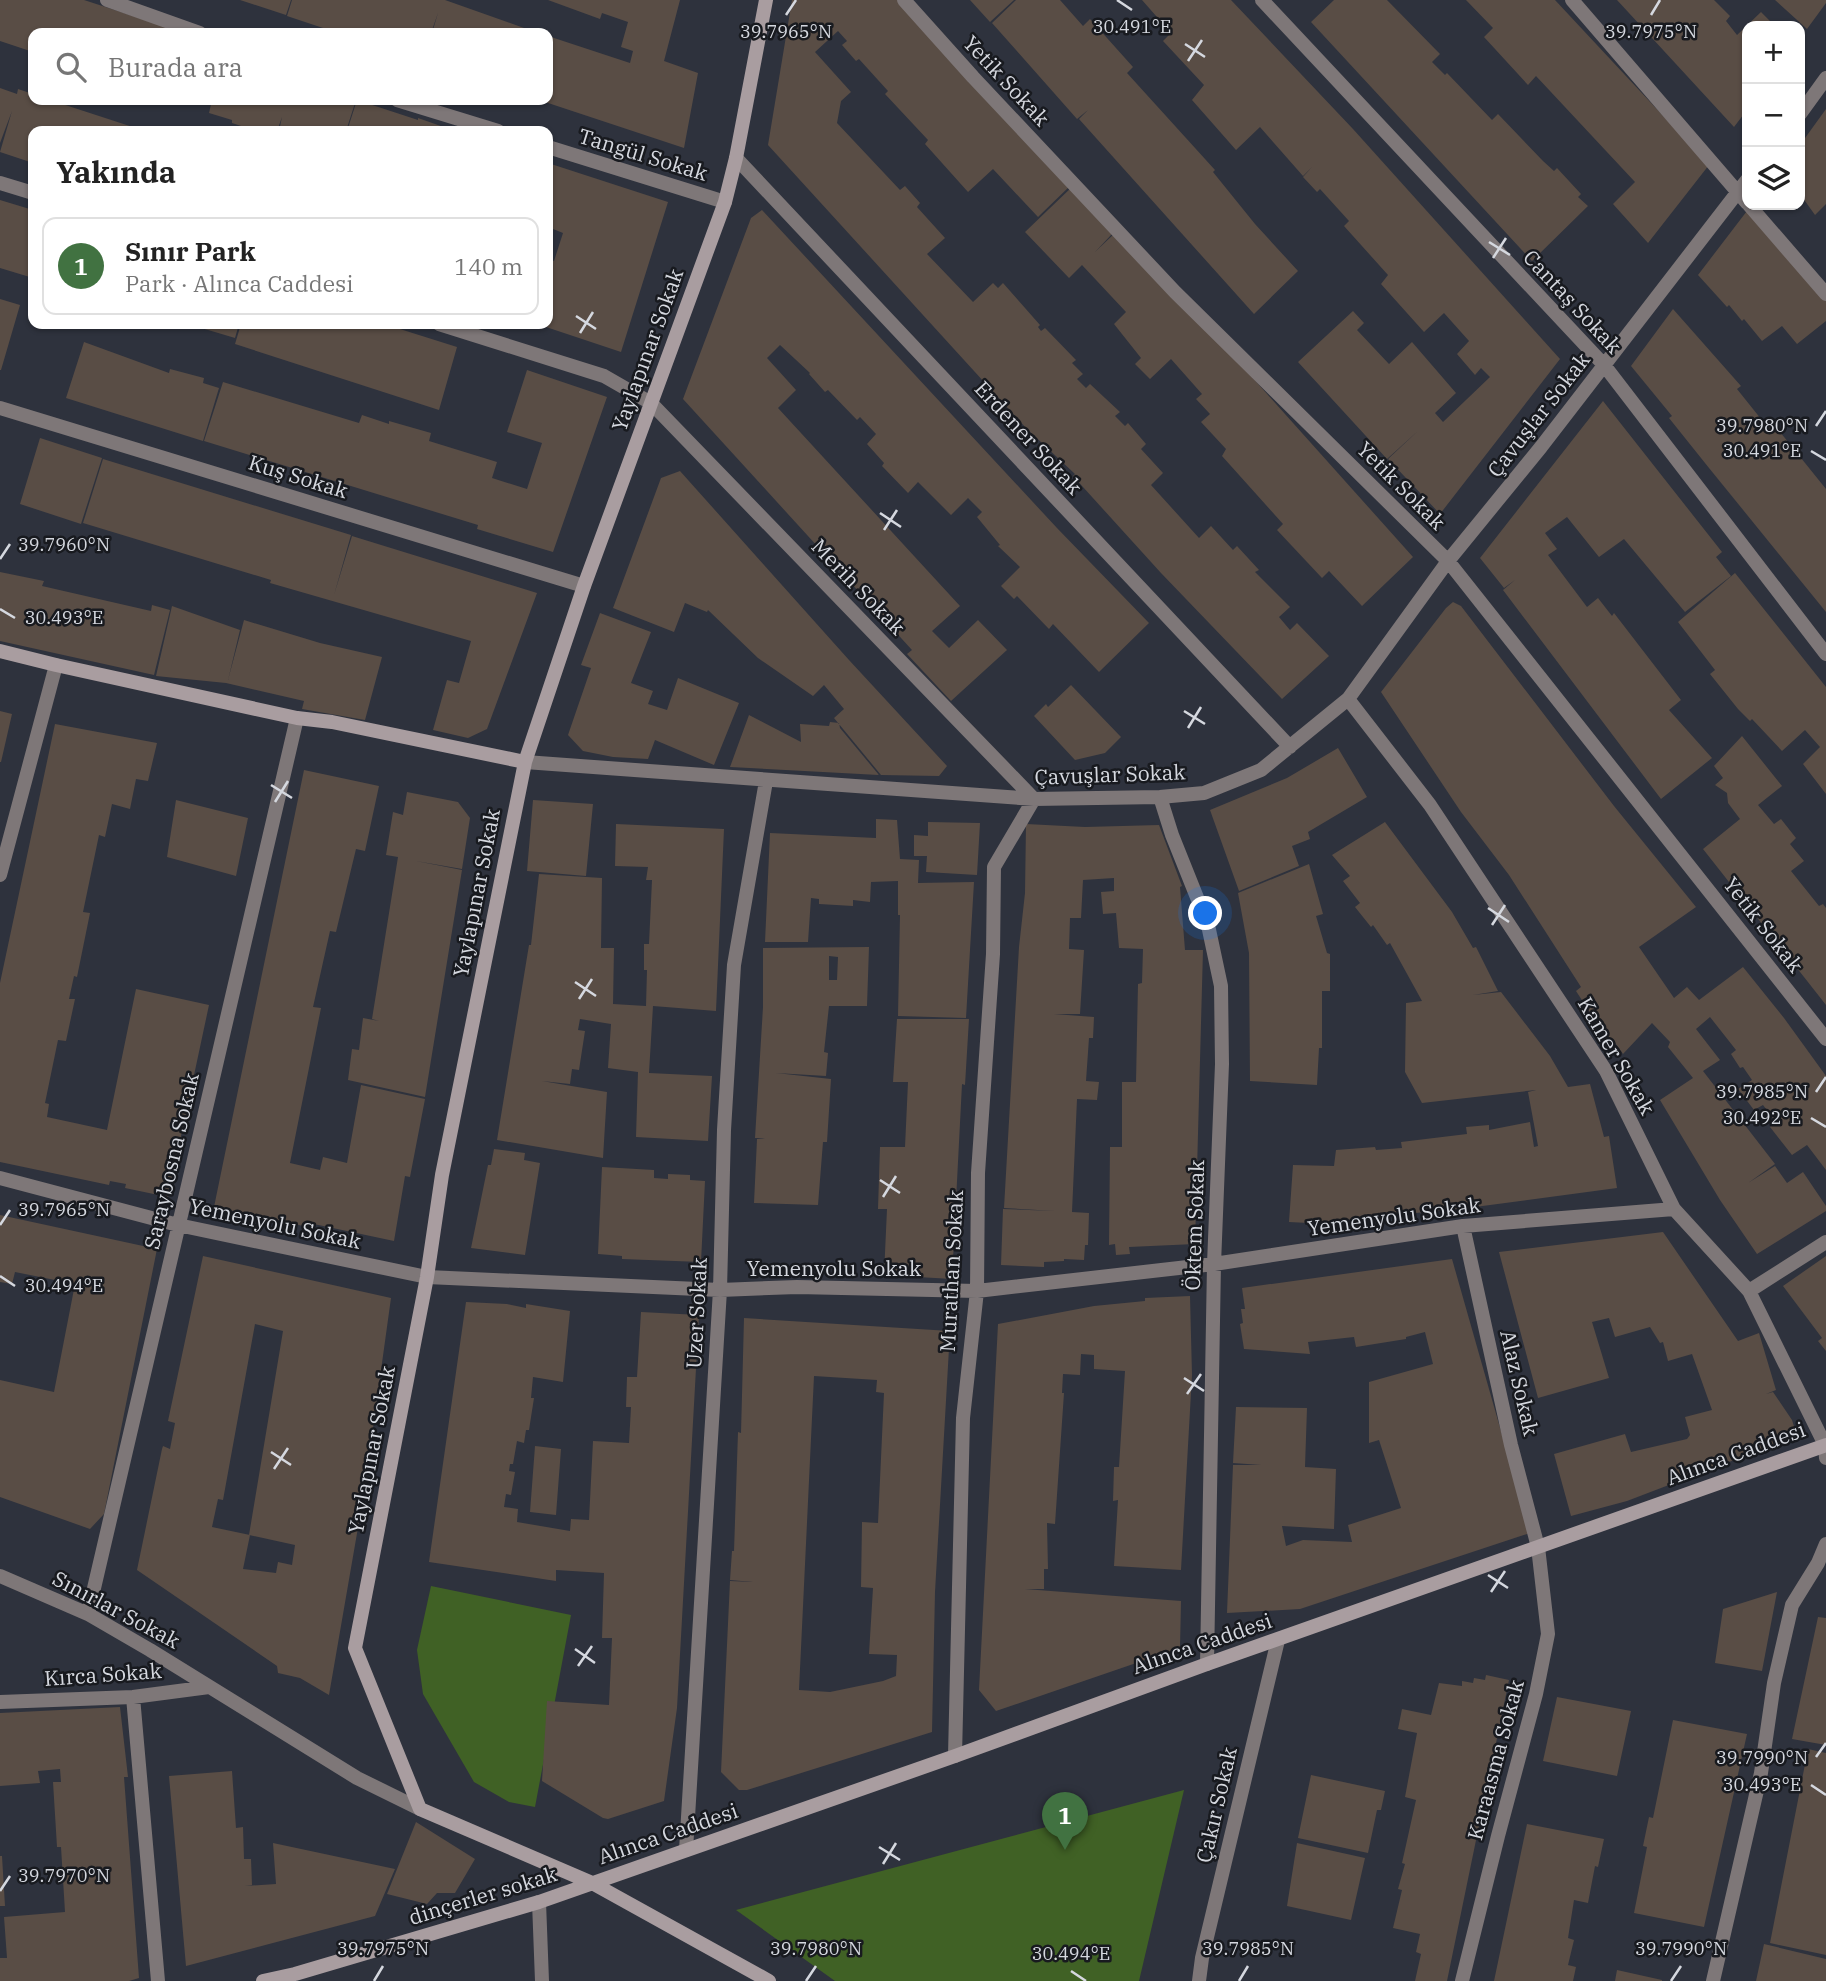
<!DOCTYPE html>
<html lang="tr">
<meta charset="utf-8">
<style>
:root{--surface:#fff;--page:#f6f6f6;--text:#222;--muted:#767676;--line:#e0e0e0;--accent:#417241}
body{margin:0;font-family:"IBM Plex Serif",serif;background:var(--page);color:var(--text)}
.controls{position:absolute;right:21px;top:21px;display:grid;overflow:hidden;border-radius:14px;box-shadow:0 2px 5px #0004}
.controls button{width:63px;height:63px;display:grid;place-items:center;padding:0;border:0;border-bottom:2px solid var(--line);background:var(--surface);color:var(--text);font:35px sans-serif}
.you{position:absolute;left:1206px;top:914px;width:24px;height:24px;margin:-18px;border:5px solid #fff;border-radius:50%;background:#1a73e8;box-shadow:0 0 0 10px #1a73e833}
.badge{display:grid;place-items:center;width:46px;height:46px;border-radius:50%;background:var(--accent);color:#fff;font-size:23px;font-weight:700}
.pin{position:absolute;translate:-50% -58px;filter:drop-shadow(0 2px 4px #0008)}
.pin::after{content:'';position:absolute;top:37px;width:24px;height:21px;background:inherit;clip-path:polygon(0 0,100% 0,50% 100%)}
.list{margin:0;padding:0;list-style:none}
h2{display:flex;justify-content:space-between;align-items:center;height:91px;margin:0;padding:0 28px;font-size:30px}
h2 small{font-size:23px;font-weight:400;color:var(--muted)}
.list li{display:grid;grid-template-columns:46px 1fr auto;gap:21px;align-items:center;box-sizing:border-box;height:98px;margin:0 14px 14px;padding:0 14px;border:2px solid var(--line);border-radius:14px}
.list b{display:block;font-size:26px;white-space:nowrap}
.list p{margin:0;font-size:23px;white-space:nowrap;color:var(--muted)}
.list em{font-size:23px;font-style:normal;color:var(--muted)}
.icon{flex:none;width:38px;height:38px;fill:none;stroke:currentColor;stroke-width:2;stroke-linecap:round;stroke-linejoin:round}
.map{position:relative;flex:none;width:1826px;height:1981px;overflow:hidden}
.search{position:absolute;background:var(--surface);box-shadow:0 2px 5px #0004;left:28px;top:28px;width:525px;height:77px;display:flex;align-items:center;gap:18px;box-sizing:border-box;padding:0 24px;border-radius:14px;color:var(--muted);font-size:26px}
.panel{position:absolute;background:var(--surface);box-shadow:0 2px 5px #0004;left:28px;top:126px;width:525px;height:203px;border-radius:14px}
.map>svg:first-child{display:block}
.green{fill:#406125}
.building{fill:#594d45;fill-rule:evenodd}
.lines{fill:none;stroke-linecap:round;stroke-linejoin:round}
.street{stroke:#7e7778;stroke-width:14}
.secondary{stroke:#a99da0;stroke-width:14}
.ticks{fill:none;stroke:#d5d8df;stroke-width:2.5}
.labels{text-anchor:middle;stroke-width:5;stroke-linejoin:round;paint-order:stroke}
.street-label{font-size:21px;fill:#d5d8df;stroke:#181a1f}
.ticks-label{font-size:18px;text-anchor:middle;fill:#d5d8df;stroke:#181a1f;stroke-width:5;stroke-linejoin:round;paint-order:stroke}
</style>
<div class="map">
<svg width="1826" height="1981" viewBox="0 0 1826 1981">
<rect width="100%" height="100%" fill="#2e323d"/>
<path class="green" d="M431,1586L571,1615L535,1807L509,1802L474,1782L423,1694L417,1650Z
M1184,1790L1139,1981H835L736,1910Z"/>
<path class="building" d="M0,0H84L173,29L172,33H33V52L0,41Z
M240,0H291L286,15Z
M292,0H445L538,33H432L438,13L431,33H338L287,16Z
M548,0H680L664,61L698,73L684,148L539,100H548V36L630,63L633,51L621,47L628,22L602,13L600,19Z
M792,0H900L1072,184L1038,217L993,169L968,192L925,144L928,140L885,94L888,91L859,59L856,61L842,45L847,41L838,31L815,52L851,92L841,101L837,123L900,190L905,186L920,203L917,207L945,238L927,254L973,302L993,283L998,288L1003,283L1040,325L1038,327L1041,331L1045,328L1076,360L1072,363L1083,374L1077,379L1086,388L1090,384L1120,412L1115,416L1125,426L1128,423L1146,444L1141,449L1163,473L1151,485L1199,538L1211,526L1233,550L1237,546L1259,570L1255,572L1290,607L1279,617L1290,630L1297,623L1329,656L1282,699L1161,573L1073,476L1075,474L1027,429L768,145Z
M970,0H1014L990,22Z
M1016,0H1060L1083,26L1090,19L1133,67L1127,73L1215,170L1213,172L1255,224L1298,271L1254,314L1079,119L1088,110L1077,119L992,23Z
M1142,0H1231L1353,129L1560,359L1440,514L1388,459L1419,430L1387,459L1298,362L1353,311L1364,323L1357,330L1389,364L1412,342L1456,393L1435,413L1443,422L1490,377L1481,368L1475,375L1457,354L1469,341L1444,313L1424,332L1381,284L1388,275L1344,226L1349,221L1320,189L1317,192L1303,177L1312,167L1303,176L1260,127L1236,150L1192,100L1204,85L1163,41L1171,33Z
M1334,0H1387L1440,54L1432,62L1445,75L1447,73L1492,120L1498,114L1543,161L1554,171L1557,168L1581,194L1578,197L1588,206L1532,261L1311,22Z
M1466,0H1555L1709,165L1648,243L1613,204L1635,182L1536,76L1528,85L1484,37L1493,28Z
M1617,0H1714L1730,16L1726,21L1737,35L1761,12L1775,26H1747V110L1734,127Z
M1775,0H1826V3L1807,29Z
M0,88L17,94L18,89L33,94V100H50L145,131H33V163L0,152L12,111L0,143Z
M212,100H356L346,131H279L282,117L277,131H256L232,123V120L209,113Z
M357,100L418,120V118L455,131H347Z
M1826,109V204L1815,215L1800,194V145Z
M548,163L668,202L621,352L537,324H548V259L554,261L563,233L548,227Z
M1073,186L1112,234L1095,252L1115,233L1251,376L1413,557L1362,606L1329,571L1322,578L1277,530L1283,524L1222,456L1226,449L1201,422L1210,414L1196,399L1202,394L1171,359L1150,379L1135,364L1141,358L1114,324L1126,312L1082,265L1069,278L1025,232Z
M0,200L33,210V278L0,268Z
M1750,207L1826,295V321L1797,344L1782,326L1762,341L1744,319L1742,321L1729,305L1727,307L1698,275Z
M762,210L1057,528L1149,623L1099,672L1053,624L1049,629L1017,596L1014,599L1001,586L1020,567L998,546L1000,545L977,517L982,512L968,498L951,515L918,482L908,493L882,466L884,463L867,444L876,434L860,417L857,420L828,390L825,392L809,374L810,373L780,345L767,358L796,390L778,408L960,606L932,631L949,648L978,620L1007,650L951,701L907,654L912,650L683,399L751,218Z
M0,299L20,305L1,370H0Z
M1673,309L1741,386L1737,389L1765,424L1766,426L1772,422L1826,489V612L1709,468L1669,418L1672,416L1631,366Z
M188,324H239L235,338Z
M241,324H384L457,347L439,410L235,344Z
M84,342L169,373L170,369L204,378L203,383L219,388L203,441L66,398Z
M527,370L607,397L553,552L477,529L478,525L204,441L223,382L359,423L362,415L389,424V421L431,433L429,441L497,462L492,478L527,489L542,443L507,432Z
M1603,401L1722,552L1716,557L1731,576L1685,612L1624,539L1599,557L1567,517L1545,533L1557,549L1548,555L1587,607L1598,598L1612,616L1614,613L1681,700L1669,710L1712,758L1661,799L1503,590L1515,580L1504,588L1480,558Z
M40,438L102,458L81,524L20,504Z
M103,459L351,535L334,595L352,536L537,593L487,729L468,738L433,730L447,680L459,683L471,641L270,583L271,580L83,523Z
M680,471L849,660L947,766L939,776L881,775L834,718L844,709L824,685L813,696L758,658L708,610L707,612L685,603L674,632L613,608L661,478Z
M0,572L44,581L42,586L151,611L152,605L170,610L154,675L0,641Z
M1735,573L1826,687V794L1803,764L1820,747L1805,730L1782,751L1752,719L1750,721L1738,709L1710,674L1715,670L1678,622Z
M1453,602L1461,606L1614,806L1696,907L1639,947L1674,998L1687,987L1699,1000L1743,967L1784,1018L1826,1076V1170L1807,1145L1792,1155L1770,1127L1776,1122L1763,1105L1754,1110L1738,1089L1752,1080L1743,1067L1740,1068L1731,1054L1736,1050L1710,1017L1696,1029L1720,1060L1703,1071L1775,1164L1748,1183L1775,1166L1787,1183L1803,1172L1826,1206V1211L1757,1254L1720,1200L1660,1100L1693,1078L1668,1047L1670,1042L1652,1023L1623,1054L1613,1040L1609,1042L1576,991L1581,987L1509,875L1461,812L1381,692L1446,608Z
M172,606L240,630L228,680L244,620L320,643L382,657L365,720L302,709L304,701L226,683L156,676Z
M600,613L651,632L631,683L653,691L648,704L667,710L678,678L739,703L714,765L655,740L648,759L613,757L583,751L568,735L591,668L581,665Z
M1071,685L1121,737L1105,753L1075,760L1034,716L1046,704L1048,707Z
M0,711L12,714L1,762H0Z
M749,715L801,742L800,724L829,726L830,722L839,723L840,728L879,775L730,767Z
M55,724L157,743L148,781L136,779L130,809L112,804L105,837L99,835L83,912L90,913L77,977L74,976L69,999H75L66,1041L58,1040L45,1103L49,1104L47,1117L107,1130L136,989L209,1005L168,1197L125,1188L126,1184L110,1181L109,1185L0,1162V983Z
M1742,736L1782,786L1758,805L1774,824L1781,819L1796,838L1790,844L1804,861L1791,871L1819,906L1823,904L1826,908V1005L1703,849L1740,819L1728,803L1727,793L1715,785L1723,778L1714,766Z
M1338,748L1367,797L1308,832L1310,839L1292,846L1299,866L1239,891L1210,810L1287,778Z
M304,770L379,786L365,851L356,849L336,932L330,931L313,1007L321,1008L290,1163L320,1170L323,1157L347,1163L361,1085L425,1099L410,1177L405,1176L394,1241L309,1223L308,1227L214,1207Z
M407,792L458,802L470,818L462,869L416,861L462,870L425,1097L348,1080L352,1049L359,1050L363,1018L379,1021L372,1019L398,857L386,855L393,812L403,815Z
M176,800L248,818L236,876L167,857Z
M533,800L593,804L586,876L527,871Z
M876,819L897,820L900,859L919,860L918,883L974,882L966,1018L898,1016L900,915H898V881L871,882L870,902L853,900V906L819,904V899L811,898L808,942H765L770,833L876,838Z
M928,822L980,823L977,875L926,872L927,856H914V835L928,836Z
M1385,822L1452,912L1473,948L1476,947L1498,991L1473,995L1501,992L1550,1056L1568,1087L1590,1084L1604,1137L1609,1136L1617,1188L1475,1207L1347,1220V1225L1289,1222L1293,1165L1334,1166L1336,1150L1375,1147L1376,1150L1402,1148L1401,1142L1467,1134L1466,1127L1489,1125V1130L1530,1122L1534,1147L1538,1146L1528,1092L1536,1090L1422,1103L1405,1072L1406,1003L1422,1001L1390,943L1387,945L1373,925L1371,927L1355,907L1360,903L1343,881L1350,876L1332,855Z
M616,824L724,829L716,1011L653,1006L649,1073L712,1076L708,1141L636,1137L638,1072L608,1068L611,1024L580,1019L578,1030L585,1031L579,1070L572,1069L570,1084L542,1081L607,1092L603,1158L497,1140L529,945H531L539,874L602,878L601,948H614L613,1004L646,1006L647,970H644V944H649L652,880H646L648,867L615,866Z
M1026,824L1085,827L1159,825L1182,886L1180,887L1185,950H1203L1195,1244L1129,1247L1130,1254L1116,1255L1115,1244L1109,1245L1110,1147H1122V1082H1136L1138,984L1142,983L1143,949L1119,948L1116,913L1103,914L1101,892L1114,891V878L1083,880L1081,918H1070L1069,949L1084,950L1080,1014H1054L1094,1017L1093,1038H1089L1086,1081L1099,1082L1097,1100L1077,1099L1072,1212L1089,1213L1088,1245H1085L1084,1260L1064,1259V1261L1044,1262V1267L1001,1265L1003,1209L1055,1211L1004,1208L1019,947L1025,893Z
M1309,864L1323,914L1316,916L1327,953L1330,954V991H1322V1048H1319L1317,1085L1250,1081L1249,953L1238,893Z
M869,947L867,1006H829L824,1052L828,1053L826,1076L776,1073L831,1079L827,1142H823L818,1205L754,1203L757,1139L765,1138H755L763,1007V948ZM829,956L838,957L837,980H829Z
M897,1019H969L965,1085L962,1084L952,1279L884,1275L887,1209H878L880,1147H905L908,1082H893Z
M494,1149L525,1153L524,1160L540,1163L525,1255L471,1248L488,1165H491Z
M602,1167L654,1170V1178L668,1179V1174L690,1175V1180L705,1181L701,1262L622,1259V1256L598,1254Z
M0,1215L157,1249L104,1514L90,1529L0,1497V1380L54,1392L75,1284L15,1272L12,1284L0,1282Z
M1663,1232L1738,1341L1759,1333L1776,1390L1766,1394L1773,1392L1792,1420L1797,1436L1627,1501L1571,1516L1554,1454L1625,1434L1631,1452L1687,1439L1690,1435L1685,1417L1712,1410L1692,1354L1668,1361L1663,1342L1660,1343L1650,1327L1615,1337L1609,1318L1592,1322L1609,1378L1538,1398L1499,1252Z
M203,1256L391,1298L364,1493L329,1695L300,1678L278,1673L277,1666L137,1570L162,1449L163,1446L170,1449L175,1423L168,1421ZM255,1324L283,1331L249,1535L295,1545L292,1565L278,1562L276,1573L243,1569L250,1535L212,1527L218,1499L223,1500Z
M1826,1256V1351L1818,1341L1822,1338L1783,1286Z
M1452,1259L1530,1533L1300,1609L1227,1613L1233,1465H1261L1233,1463L1236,1407L1307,1408L1305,1467L1336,1469L1334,1529L1282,1526L1286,1546L1303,1540L1352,1542L1348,1525L1401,1508L1379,1440L1369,1443V1382L1433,1364L1425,1332L1406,1337V1339L1356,1347L1354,1337L1308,1342L1310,1354L1244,1349L1240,1324L1243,1323L1241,1309H1245L1242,1288Z
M1190,1296L1192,1375L1181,1570L1114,1566L1118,1500L1113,1501L1114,1467H1119L1125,1371L1094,1369V1355L1081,1354L1080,1375L1063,1374L1062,1393H1064L1055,1524L1047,1523L1048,1569H1044V1589H1025L1181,1601L1180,1648L996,1711L979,1690L998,1324L1094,1306L1145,1301V1298Z
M466,1302L507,1304L526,1308V1304L570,1311L563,1382L533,1377L531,1398H534L529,1430H526L524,1443L517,1441L513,1464H510L509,1471L515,1472L511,1495L506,1494L504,1507L518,1509L517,1522L570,1531L571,1519L589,1520L593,1441L629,1443L631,1407H626L627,1377H637L641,1312L699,1315L677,1708L664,1801L608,1819L603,1818L542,1781L547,1701L609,1705L612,1638H602L604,1573L556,1570V1581L429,1562Z
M744,1318L950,1331L935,1592L932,1732L747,1790H739L721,1772L730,1581L753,1582L730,1580L732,1551H734L738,1432L741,1433ZM814,1376L877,1380L876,1392L884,1393L878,1523L862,1522L861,1587L873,1588L869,1654L897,1655L896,1676L883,1681L830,1692L799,1690Z
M535,1446L561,1449L556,1515L530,1512Z
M1777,1592L1762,1671L1715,1663L1723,1609Z
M1818,1617L1826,1618V1745L1792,1739Z
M1486,1675L1509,1680L1447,1981H1415L1421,1954L1416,1952L1420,1934L1393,1928L1402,1890L1398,1889L1405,1864L1402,1863L1416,1800L1405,1797L1417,1733L1398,1729L1402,1709L1431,1715L1439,1683L1462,1686V1681L1473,1683L1474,1678L1485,1680Z
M1557,1697L1631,1711L1617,1776L1543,1761Z
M120,1707L128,1777H124L139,1978L129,1981H0V1958H7L4,1917L65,1912L61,1847H57L53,1782H61L60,1769L38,1771L40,1783L0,1786V1713Z
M1673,1720L1747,1734L1704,1927L1634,1913L1647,1847L1643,1846L1649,1817L1653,1818Z
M1808,1749L1826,1753V1955L1770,1943Z
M232,1771L236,1828L243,1827L244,1859H251L252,1885L245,1886L276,1884L273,1843L395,1869L375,1916L186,1966L169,1776Z
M1311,1775L1385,1791L1381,1810H1377L1368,1853L1298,1838Z
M416,1822L475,1859L455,1893H437L427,1904L387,1894Z
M1527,1824L1604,1839L1598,1867L1595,1866L1588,1903L1574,1900L1568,1938L1574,1940L1568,1965L1576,1967L1573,1981H1494Z
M1297,1843L1365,1858L1351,1920L1287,1906Z
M0,1856H2L5,1906H0Z
M1764,1944L1826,1959V1981H1756Z
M1617,1970L1662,1980V1981H1615Z"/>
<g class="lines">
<path class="street" d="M107,0L200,33
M904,0L973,77L1175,292L1448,561L1826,1039
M1262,0L1604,365L1826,654
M1572,0L1747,203
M397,100L498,131
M1800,114L1826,78
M548,147L725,202
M736,158L1290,747
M0,183L33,193
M1749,205L1826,294
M439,324L604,376L651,403L1034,799L994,867L993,954L978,1173L977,1291L963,1418L955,1756
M0,408L584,586
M1348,699L1430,805L1606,1071L1674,1209L1749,1291L1825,1445L1826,1458
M525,762L1034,799L1160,797L1204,793L1261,770L1348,699L1448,561L1541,447L1747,180
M1160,797L1172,835L1208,925L1221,986L1222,1064L1214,1264L1207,1664
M0,875L56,665
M0,1178L178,1225L427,1277L720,1290L797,1287L977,1291L1214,1264L1463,1226L1674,1209
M1749,1291L1826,1242
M0,1576L88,1614L150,1650L357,1778L420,1809
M88,1614L297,718
M133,1697L158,1981
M0,1702L133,1697L209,1687
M686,1850L720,1290L724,1130L734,965L766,781
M539,1902L542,1981
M1199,1981L1202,1958L1278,1640
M1462,1981L1498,1836L1536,1694L1548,1634L1538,1547L1511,1445L1463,1226
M1713,1981L1761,1773L1774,1683L1792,1605L1818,1563L1826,1544"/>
<path class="secondary" d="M766,0L736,158L725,202L584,586L525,762L442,1175L427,1277L355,1648L420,1809L592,1883L769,1981
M0,651L56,665L297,718L332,722L525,762
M263,1981L295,1974L539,1902L955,1756L1207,1664L1826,1445"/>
</g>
<path class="ticks" d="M1117,0L1132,10M786,15L796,0M1651,15L1660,0M1185,44L1205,57M1188,61L1202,40M1489,242L1510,255M1493,258L1506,238M576,316L596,329M580,333L593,312M1816,426L1826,411M1811,451L1826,460M880,513L901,527M884,530L897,510M0,559L10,544M0,609L15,618M1184,711L1205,724M1188,728L1201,707M271,785L292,798M275,802L288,781M1488,908L1509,922M1492,925L1505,905M575,982L596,996M579,999L592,979M1816,1092L1826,1077M1811,1118L1826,1127M880,1180L900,1193M883,1197L896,1176M0,1225L10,1210M0,1276L15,1286M1184,1378L1204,1391M1187,1394L1201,1374M271,1452L291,1465M274,1469L288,1448M1488,1575L1508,1588M1491,1592L1505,1571M575,1649L595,1663M578,1666L592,1646M1816,1757L1826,1743M1811,1785L1826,1795M879,1847L900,1860M883,1864L896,1843M0,1891L10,1876M1071,1971L1086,1981M374,1981L383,1966M806,1981L816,1966M1239,1981L1248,1966M1671,1981L1681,1966"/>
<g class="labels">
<g class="street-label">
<text transform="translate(1006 81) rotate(47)" y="7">Yetik Sokak</text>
<text transform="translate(643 155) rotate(17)" y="7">Tangül Sokak</text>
<text transform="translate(1572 302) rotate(47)" y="7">Cantaş Sokak</text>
<text transform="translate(648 350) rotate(-70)" y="7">Yaylapınar Sokak</text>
<text transform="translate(1539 415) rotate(-52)" y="7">Çavuşlar Sokak</text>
<text transform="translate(1028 438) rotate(47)" y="7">Erdener Sokak</text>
<text transform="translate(298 477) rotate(17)" y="7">Kuş Sokak</text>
<text transform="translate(1401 486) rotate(45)" y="7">Yetik Sokak</text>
<text transform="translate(858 587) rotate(46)" y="7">Merih Sokak</text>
<text transform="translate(1110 775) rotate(-2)" y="7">Çavuşlar Sokak</text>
<text transform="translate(477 893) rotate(-79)" y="7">Yaylapınar Sokak</text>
<text transform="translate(1763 925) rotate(52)" y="7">Yetik Sokak</text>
<text transform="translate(1616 1056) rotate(60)" y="7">Kamer Sokak</text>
<text transform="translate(172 1161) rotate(-77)" y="7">Saraybosna Sokak</text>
<text transform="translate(1394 1217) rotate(-8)" y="7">Yemenyolu Sokak</text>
<text transform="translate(275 1224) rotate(12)" y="7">Yemenyolu Sokak</text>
<text transform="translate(1195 1225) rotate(-88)" y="7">Öktem Sokak</text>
<text x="834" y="1276">Yemenyolu Sokak</text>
<text transform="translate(952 1271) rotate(-87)" y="7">Murathan Sokak</text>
<text transform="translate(697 1313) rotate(-87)" y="7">Uzer Sokak</text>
<text transform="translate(1519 1383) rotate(77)" y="7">Alaz Sokak</text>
<text transform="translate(372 1450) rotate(-79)" y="7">Yaylapınar Sokak</text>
<text transform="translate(1736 1454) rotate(-20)" y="7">Alınca Caddesi</text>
<text transform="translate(116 1610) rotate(28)" y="7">Sınırlar Sokak</text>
<text transform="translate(1202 1644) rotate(-19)" y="7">Alınca Caddesi</text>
<text transform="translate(103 1675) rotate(-4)" y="7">Kırca Sokak</text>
<text transform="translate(1496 1760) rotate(-75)" y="7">Karaasma Sokak</text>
<text transform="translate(1217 1805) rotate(-77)" y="7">Çakır Sokak</text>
<text transform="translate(668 1834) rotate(-19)" y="7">Alınca Caddesi</text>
<text transform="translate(483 1896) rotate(-17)" y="7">dinçerler sokak</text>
</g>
</g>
<g class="ticks-label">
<text x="1132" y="33">30.491°E</text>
<text x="786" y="38">39.7965°N</text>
<text x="1651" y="38">39.7975°N</text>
<text x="1762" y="432">39.7980°N</text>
<text x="1762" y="457">30.491°E</text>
<text x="64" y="551">39.7960°N</text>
<text x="64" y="624">30.493°E</text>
<text x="1762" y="1098">39.7985°N</text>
<text x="1762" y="1124">30.492°E</text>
<text x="64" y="1216">39.7965°N</text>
<text x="64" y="1292">30.494°E</text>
<text x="1762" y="1764">39.7990°N</text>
<text x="1762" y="1791">30.493°E</text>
<text x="64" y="1882">39.7970°N</text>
<text x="383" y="1955">39.7975°N</text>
<text x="816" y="1955">39.7980°N</text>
<text x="1248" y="1955">39.7985°N</text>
<text x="1681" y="1955">39.7990°N</text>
<text x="1071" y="1960">30.494°E</text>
</g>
</svg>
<div class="controls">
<button>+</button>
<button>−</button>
<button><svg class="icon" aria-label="layers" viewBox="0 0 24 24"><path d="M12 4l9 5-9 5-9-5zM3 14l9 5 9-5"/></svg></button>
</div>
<div class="you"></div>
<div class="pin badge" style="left:1065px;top:1850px">1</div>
<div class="search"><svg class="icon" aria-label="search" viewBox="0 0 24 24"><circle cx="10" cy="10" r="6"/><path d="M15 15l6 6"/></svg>Burada ara</div>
<section class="panel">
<h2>Yakında<small></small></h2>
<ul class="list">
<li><span class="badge">1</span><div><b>Sınır Park</b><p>Park · Alınca Caddesi</p></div><em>140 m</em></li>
</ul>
</section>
</div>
